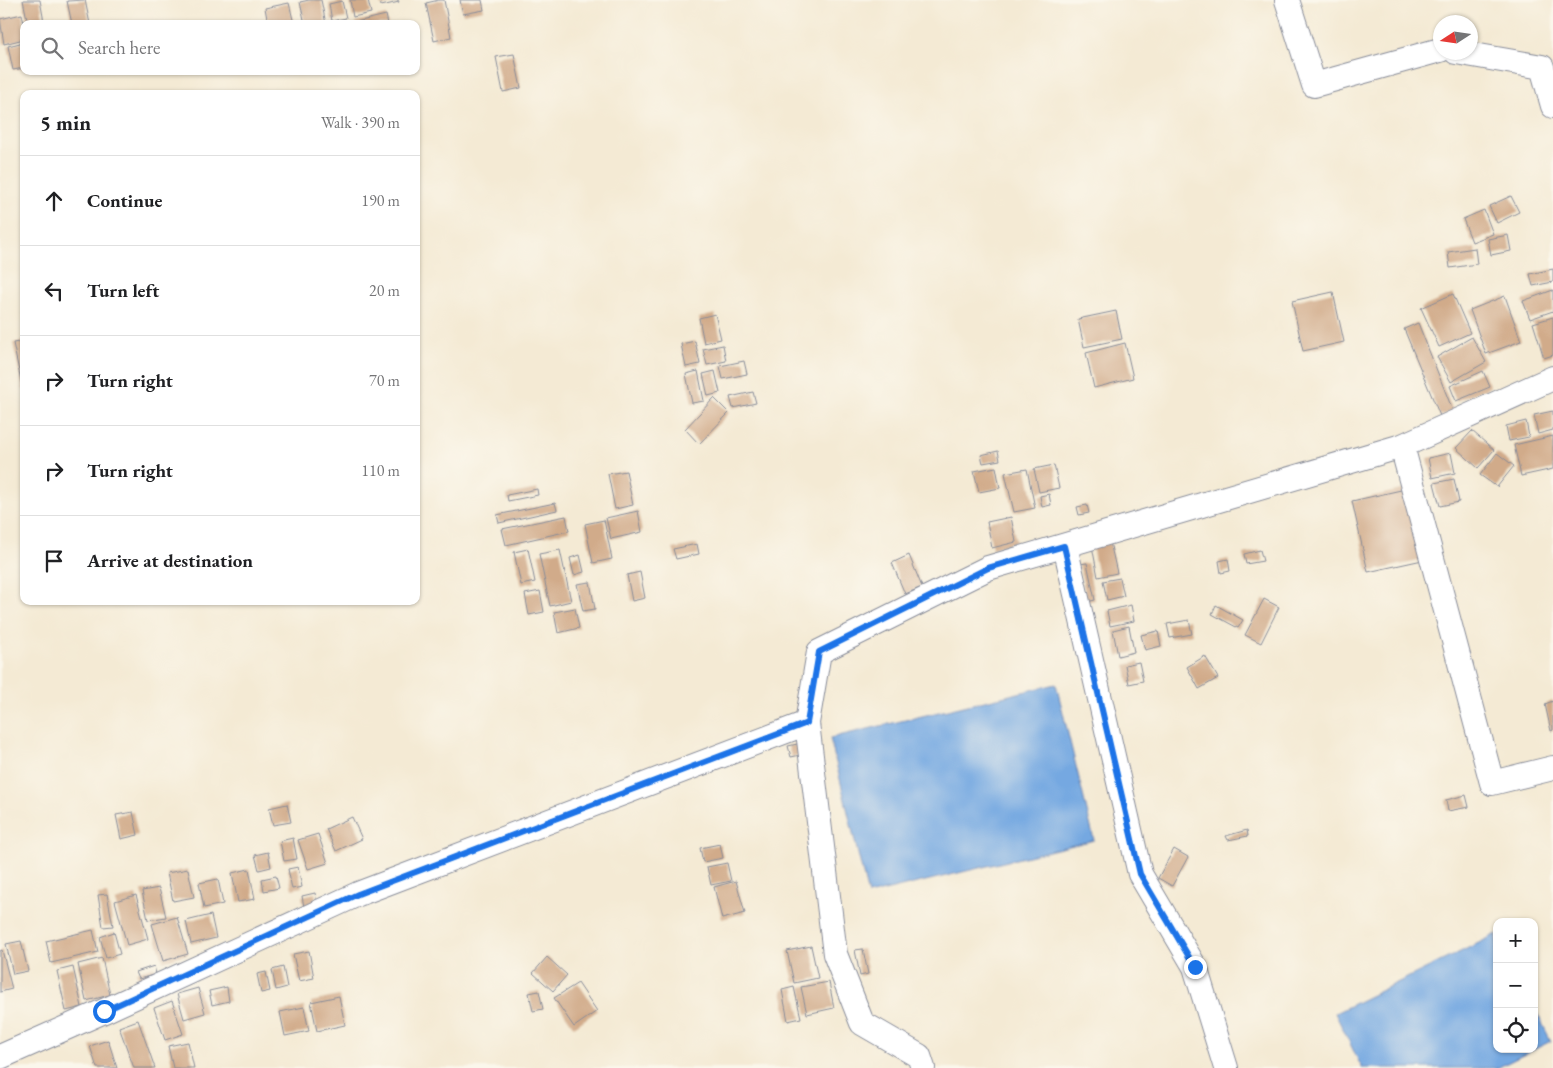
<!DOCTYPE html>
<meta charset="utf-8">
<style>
:root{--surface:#fff;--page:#f2f2f2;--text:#202124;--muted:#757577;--line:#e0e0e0}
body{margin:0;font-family:"EB Garamond",serif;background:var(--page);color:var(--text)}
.controls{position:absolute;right:15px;bottom:15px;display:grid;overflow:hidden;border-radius:10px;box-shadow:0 1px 4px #0004}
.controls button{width:45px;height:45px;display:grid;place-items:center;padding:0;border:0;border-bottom:1px solid var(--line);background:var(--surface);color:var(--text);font:25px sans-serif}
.compass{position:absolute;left:1433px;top:15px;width:45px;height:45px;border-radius:50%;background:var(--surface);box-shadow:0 1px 4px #0004;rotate:258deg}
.stop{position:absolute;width:15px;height:15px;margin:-11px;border:4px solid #1a73e8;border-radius:50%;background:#fff}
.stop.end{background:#1a73e8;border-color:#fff;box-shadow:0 1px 5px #0008}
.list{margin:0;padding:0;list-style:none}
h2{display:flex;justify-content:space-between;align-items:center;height:65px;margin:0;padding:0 20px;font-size:21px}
h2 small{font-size:16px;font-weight:400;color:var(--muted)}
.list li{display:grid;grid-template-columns:32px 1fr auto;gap:15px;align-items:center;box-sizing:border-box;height:90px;padding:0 20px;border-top:1px solid var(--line)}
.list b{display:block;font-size:19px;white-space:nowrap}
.list em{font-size:16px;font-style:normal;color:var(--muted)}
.icon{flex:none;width:28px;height:28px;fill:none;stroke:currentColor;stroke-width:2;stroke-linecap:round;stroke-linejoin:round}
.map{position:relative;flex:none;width:1553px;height:1068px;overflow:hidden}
.search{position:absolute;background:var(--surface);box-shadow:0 1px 4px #0004;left:20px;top:20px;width:400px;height:55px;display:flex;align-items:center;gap:12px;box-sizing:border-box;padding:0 18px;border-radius:10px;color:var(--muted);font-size:19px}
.panel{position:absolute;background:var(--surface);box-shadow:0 1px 4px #0004;left:20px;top:90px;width:400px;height:515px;border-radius:10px}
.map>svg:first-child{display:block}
.water{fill:#74a8e1;stroke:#486ca0}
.building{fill:#d1ab8a}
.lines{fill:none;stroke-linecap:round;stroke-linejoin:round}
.street-casing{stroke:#888c99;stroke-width:26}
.street{stroke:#fff;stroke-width:24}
.route{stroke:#1a73e8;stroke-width:6}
</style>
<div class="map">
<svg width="1553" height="1068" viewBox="0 0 1553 1068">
<rect width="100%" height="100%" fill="#fbf7ec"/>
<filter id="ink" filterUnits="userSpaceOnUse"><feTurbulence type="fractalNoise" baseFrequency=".02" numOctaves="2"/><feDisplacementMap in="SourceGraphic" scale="10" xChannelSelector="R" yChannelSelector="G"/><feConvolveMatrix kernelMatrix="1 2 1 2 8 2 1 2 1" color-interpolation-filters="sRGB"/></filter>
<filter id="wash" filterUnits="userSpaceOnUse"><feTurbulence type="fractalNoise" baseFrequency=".0096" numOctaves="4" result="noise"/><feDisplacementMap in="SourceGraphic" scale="20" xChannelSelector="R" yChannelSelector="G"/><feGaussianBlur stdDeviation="1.12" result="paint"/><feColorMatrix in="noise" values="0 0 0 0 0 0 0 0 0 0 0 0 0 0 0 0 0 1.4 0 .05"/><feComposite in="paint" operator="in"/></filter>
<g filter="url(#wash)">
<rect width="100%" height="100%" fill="#f4ead4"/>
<path class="water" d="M1056,684L1094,840L868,895L830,738Z
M1497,934V1049H1534V1007L1551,1041L1497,1068H1362L1335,1013Z"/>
<g id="blocks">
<path class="building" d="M23,0H40L44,22L28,24Z
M85,0L90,24H72L67,1Z
M309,0H321L326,24H305L300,2Z
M350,0H368L371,13L353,17Z
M380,0H398L399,2L381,6Z
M439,0H444L451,37L434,41L426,3Z
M460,0H482L484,10L463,14Z
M342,1L346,18L332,21L329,4Z
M289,3L294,24H268L265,8Z
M22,14L24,24V39L4,44L0,19Z
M386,15L388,24H356V22Z
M24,42V68L13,70L8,46Z
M514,54L521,88L503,92L496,57Z
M1511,196L1519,212L1497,223L1489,206Z
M1484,210L1493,234L1472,242L1463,219Z
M1508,235L1511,251L1491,255L1488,239Z
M1475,248L1477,264L1450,268L1448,252Z
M1553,269V282L1533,286L1530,274Z
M1553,290V311L1530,319L1523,301Z
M1333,292L1344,342L1303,351L1292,301Z
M1453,294L1470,333L1439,347L1421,308Z
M1505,296L1521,341L1486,354L1470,310Z
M1116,311L1122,339L1084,347L1078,319Z
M715,314L721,339L704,343L699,318Z
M1553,317V355L1544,358L1533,323Z
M1418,323L1453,411L1440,416L1404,329Z
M1472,337L1486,362L1451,382L1437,357Z
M24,341V389L23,390L13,343Z
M695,341L700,364L686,367L681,344Z
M1125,343L1133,378L1094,388L1086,353Z
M723,345L726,361L707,365L703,349Z
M744,361L747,374L723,379L720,366Z
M698,371L704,401L692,403L686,374Z
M715,371L720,393L708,396L703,374Z
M1483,371L1490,387L1456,401L1450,386Z
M753,392L756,403L733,408L730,397Z
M714,398L729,413L699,444L685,429Z
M1553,411V430L1538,434L1534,415Z
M1526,421L1529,437L1509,441L1506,426Z
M1472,431L1494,450L1478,468L1456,448Z
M1553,436V469L1521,476L1514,445Z
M998,451L1000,460L983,463L981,455Z
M1451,453L1455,473L1432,478L1428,458Z
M1497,453L1514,466L1497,487L1480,475Z
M1054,465L1059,488L1039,492L1034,469Z
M996,467L1000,488L979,492L974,471Z
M1027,469L1035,508L1014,512L1005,473Z
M626,471L633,505L615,509L608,474Z
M1454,479L1459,502L1440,506L1434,483Z
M1410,488L1427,559L1368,572L1352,501Z
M537,489L538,495L508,501L507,495Z
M1049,494L1051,505L1042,507L1040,496Z
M555,503L557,510L499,523L497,515Z
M1087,505L1089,513L1079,515L1077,507Z
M638,511L642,532L611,539L606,518Z
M566,516L569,531L506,545L502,529Z
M1011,517L1016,542L992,548L987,522Z
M604,520L612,559L593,563L585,524Z
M1110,542L1117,573L1098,577L1092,546Z
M697,544L699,554L676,559L673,549Z
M528,549L535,582L521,585L514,552Z
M560,550L571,601L550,606L539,554Z
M1260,550L1263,561L1246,564L1244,554Z
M580,555L584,572L574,575L570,558Z
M909,555L922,587L905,594L892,563Z
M1228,559L1230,571L1221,573L1219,561Z
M1087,563L1095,600L1087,602L1079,564Z
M640,572L645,598L632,601L627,575Z
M1120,578L1124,596L1107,600L1103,581Z
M590,582L595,609L583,611L577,584Z
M540,591L544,612L529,615L525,594Z
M1264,599L1279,607L1261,643L1245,635Z
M1131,605L1134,621L1110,626L1107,611Z
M1216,605L1243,620L1238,628L1212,614Z
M575,608L579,628L558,633L554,612Z
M1189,620L1192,634L1170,638L1167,624Z
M1129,626L1134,652L1118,656L1113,630Z
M1158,631L1161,646L1145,650L1141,635Z
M1205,656L1218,678L1199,689L1187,667Z
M1139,662L1143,681L1129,684L1125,665Z
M1553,701V730L1551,731L1545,704Z
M802,743L805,754L791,757L788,746Z
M1466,795L1469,807L1448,811L1446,800Z
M287,804L291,822L273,825L269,808Z
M133,812L138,835L121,839L116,815Z
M352,817L362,839L336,851L326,829Z
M1247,830L1248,836L1228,840L1226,836Z
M318,834L328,863L308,869L298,840Z
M293,838L297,859L284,861L280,841Z
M720,844L723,858L703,862L700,848Z
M1174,849L1188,857L1172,886L1158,878Z
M268,852L271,867L259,870L255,855Z
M727,863L731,881L711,885L707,867Z
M298,867L302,887L292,889L288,869Z
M188,869L194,897L173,901L167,873Z
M249,869L255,899L238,902L232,873Z
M276,876L279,888L264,891L262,879Z
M218,879L223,904L204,908L199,883Z
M736,881L745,913L722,919L714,887Z
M159,888L166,917L148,920L142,891Z
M315,893L317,904L304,907L302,896Z
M107,894L113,926L103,927L98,895Z
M136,895L148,939L127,945L115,901Z
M211,915L216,938L191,944L186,921Z
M177,917L188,954L163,961L152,924Z
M93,930L98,952L51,963L46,941Z
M114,932L120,954L106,958L100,937Z
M21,941L28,971L13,974L6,944Z
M811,946L818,978L794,983L787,951Z
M863,949L868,974L860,976L855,950Z
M2,950L12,989L0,992V951Z
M309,951L314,978L299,981L293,954Z
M547,957L567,975L553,991L533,973Z
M102,958L110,995L86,1001L78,964Z
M154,966L156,974L139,979L136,972Z
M73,967L82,1007L66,1011L57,971Z
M283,967L287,987L276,990L272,970Z
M266,972L270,991L261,993L257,974Z
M829,982L834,1008L807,1014L801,987Z
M578,983L597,1011L574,1027L554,998Z
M227,987L229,1001L212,1005L209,991Z
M794,987L801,1018L788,1021L782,990Z
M198,988L205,1013L184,1019L177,994Z
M539,991L543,1009L533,1011L529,993Z
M339,996L345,1025L317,1031L311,1002Z
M172,1001L183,1034L165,1040L154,1008Z
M304,1007L309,1031L285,1036L280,1012Z
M138,1020L155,1068H134L119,1027Z
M108,1040L117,1068H97L90,1046Z
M188,1042L194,1068H173L168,1046Z"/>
</g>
</g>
<g filter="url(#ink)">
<use href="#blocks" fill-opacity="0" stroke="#888c99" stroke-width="1"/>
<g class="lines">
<g class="street-casing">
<path id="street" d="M1287,0L1314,85L1440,50
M1456,52L1542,67L1553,106
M1402,446L1492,783L1553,768
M1065,546L1140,874L1195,967L1226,1068
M807,723L835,954L862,1023L919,1056L923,1068
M0,1057L104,1011L358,894L807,723L819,652L988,568L1402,446L1553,378"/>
</g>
<use href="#street" class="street"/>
</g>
</g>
<g class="lines" filter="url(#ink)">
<path class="route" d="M104,1011L358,894L807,723L819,652L988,568L1064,546L1140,874L1195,967"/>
</g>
</svg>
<div class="controls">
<button>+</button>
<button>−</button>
<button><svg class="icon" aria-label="locate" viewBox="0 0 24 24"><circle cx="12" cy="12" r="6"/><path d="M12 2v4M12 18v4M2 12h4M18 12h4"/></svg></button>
</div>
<svg class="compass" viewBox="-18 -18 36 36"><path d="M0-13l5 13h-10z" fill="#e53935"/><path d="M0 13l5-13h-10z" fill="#757577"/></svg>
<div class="stop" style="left:104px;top:1011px"></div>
<div class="stop end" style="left:1195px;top:967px"></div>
<div class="search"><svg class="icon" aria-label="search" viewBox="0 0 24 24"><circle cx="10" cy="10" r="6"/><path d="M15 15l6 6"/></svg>Search here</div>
<section class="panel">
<h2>5 min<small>Walk · 390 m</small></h2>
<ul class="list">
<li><svg class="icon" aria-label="ahead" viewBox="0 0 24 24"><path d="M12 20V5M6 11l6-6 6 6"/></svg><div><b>Continue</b></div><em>190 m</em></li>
<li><svg class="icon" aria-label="left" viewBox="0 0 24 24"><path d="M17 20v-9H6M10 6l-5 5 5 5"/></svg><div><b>Turn left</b></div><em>20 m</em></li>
<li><svg class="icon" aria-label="right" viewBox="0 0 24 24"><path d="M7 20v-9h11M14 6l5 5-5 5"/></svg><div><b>Turn right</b></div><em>70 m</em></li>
<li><svg class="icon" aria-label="right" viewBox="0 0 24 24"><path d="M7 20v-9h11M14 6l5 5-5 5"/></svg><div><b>Turn right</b></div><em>110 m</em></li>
<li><svg class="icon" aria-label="arrive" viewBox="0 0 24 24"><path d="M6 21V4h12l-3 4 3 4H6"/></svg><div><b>Arrive at destination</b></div></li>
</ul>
</section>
</div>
